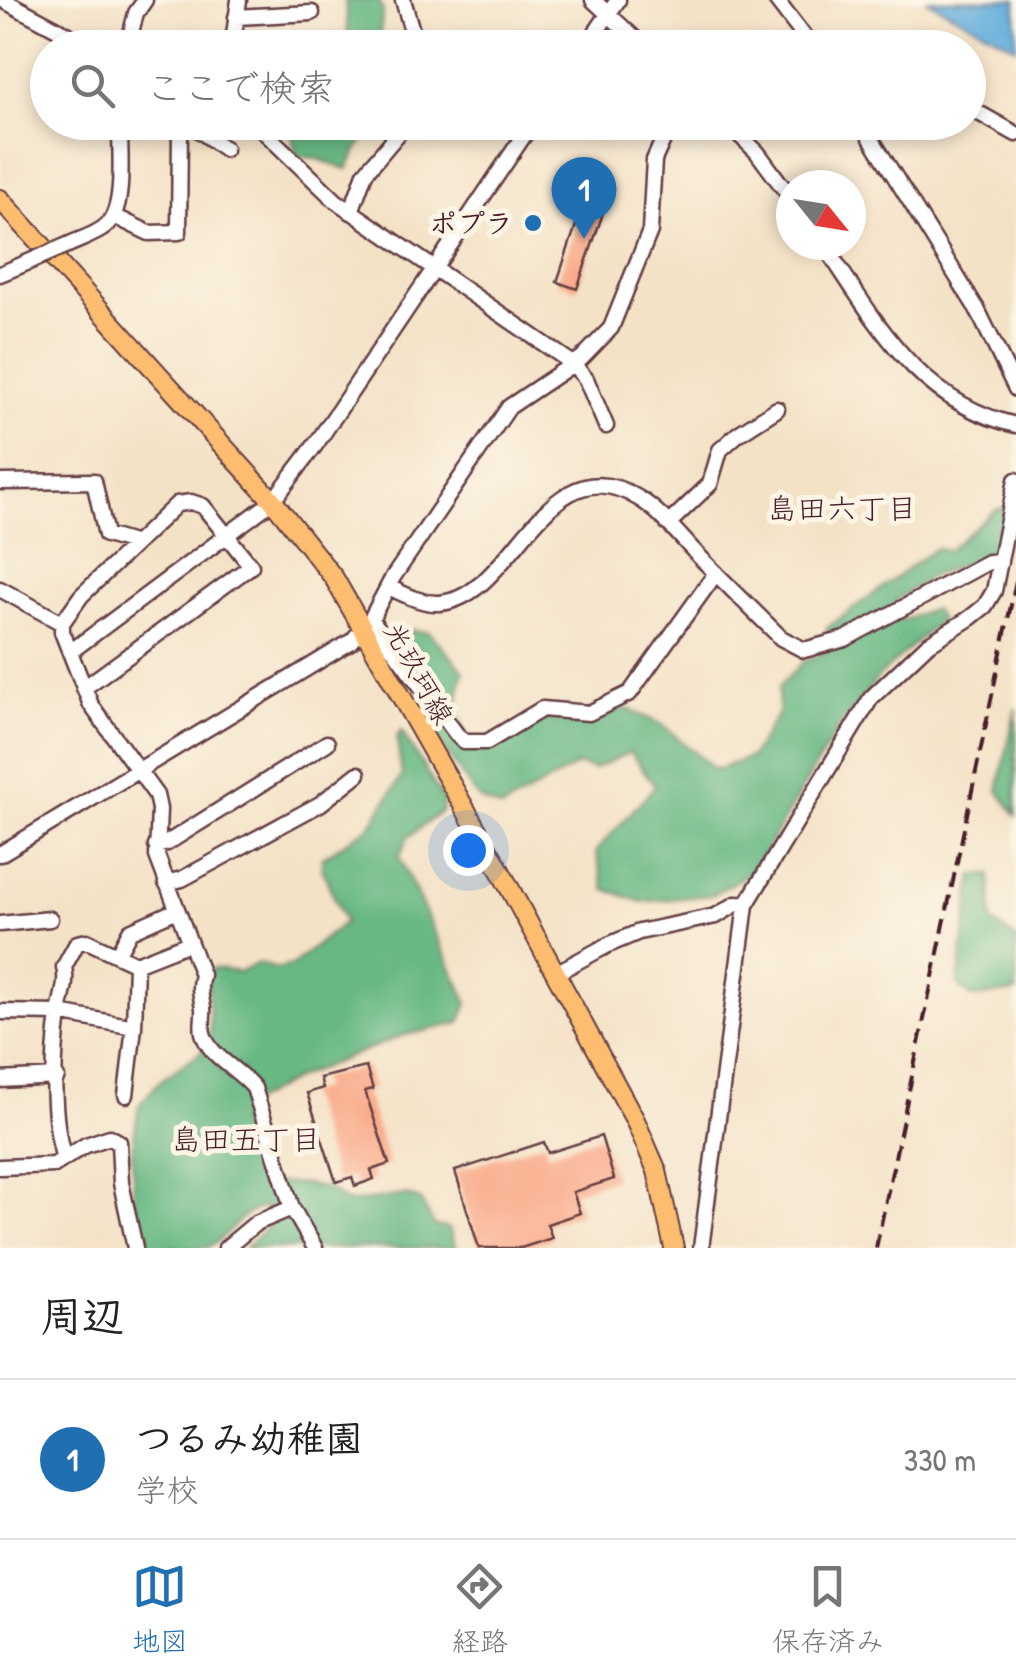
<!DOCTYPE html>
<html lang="ja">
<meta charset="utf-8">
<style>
:root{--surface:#fff;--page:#f2f2f2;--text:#222;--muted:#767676;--line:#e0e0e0;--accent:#1f6fb2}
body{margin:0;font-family:"Patrick Hand","Klee One",sans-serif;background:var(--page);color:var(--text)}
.compass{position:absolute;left:776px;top:170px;width:90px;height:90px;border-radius:50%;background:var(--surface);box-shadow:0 5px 15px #0003;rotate:120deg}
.you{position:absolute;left:468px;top:850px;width:35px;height:35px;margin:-25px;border:8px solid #fff;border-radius:50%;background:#1a73e8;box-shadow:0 0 0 15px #1a73e833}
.badge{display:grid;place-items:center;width:65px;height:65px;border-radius:50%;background:var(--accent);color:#fff;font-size:32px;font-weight:700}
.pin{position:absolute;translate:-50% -82px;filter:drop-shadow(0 2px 5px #0008)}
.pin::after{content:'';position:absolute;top:52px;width:35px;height:30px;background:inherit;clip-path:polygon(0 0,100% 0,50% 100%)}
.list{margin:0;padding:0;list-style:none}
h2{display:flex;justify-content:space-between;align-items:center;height:130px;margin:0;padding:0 40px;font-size:42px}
h2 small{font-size:32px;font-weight:400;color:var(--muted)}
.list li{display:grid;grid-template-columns:65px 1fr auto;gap:30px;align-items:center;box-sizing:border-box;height:160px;padding:0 40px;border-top:2px solid var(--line)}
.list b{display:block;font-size:38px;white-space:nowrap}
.list p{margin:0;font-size:32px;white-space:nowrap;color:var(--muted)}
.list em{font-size:32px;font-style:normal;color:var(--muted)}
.icon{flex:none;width:55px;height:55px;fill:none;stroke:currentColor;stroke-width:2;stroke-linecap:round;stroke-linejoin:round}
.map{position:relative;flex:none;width:1016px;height:1248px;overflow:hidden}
.search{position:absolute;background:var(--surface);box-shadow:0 5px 15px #0003;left:30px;right:30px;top:30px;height:110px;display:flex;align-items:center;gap:25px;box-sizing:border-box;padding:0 35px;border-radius:55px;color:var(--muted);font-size:38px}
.sheet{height:290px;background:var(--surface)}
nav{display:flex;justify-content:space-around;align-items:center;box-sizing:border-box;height:140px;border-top:2px solid var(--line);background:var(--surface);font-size:28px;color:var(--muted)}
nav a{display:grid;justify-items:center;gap:5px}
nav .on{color:var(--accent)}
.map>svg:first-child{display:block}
.forest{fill:#68b884;stroke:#596c58;stroke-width:2.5}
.water{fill:#62addb;stroke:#566683;stroke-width:2.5}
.building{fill:#f9a684}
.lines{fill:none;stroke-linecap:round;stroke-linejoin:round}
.minor-casing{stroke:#643c42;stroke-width:19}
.major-casing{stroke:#643c42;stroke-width:22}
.minor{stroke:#fff;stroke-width:14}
.major{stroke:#fcbd6f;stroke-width:18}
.rail{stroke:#4a1f2b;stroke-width:4;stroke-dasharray:15 8;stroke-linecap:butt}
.minor-bridge-casing{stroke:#643c42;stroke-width:19;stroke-linecap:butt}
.minor-bridge{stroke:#fff;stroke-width:14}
.poi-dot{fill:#1f6fb2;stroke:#fcf5e5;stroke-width:4}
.labels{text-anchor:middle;stroke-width:10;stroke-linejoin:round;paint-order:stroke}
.poi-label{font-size:28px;font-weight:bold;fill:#4a1f2b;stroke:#fcf5e5;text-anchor:end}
.street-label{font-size:28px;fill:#4a1f2b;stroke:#fcf5e5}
.neighbourhood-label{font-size:30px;fill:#4a1f2b;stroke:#fcf5e5}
</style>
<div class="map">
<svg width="1016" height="1248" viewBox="0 0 1016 1248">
<rect width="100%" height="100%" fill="#fcf5e5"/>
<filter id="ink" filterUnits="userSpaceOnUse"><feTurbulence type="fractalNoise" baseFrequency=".01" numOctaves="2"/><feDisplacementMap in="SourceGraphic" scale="20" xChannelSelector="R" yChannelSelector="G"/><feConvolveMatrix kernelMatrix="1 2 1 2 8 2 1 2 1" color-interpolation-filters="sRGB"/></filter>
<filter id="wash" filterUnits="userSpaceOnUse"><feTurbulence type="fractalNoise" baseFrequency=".0048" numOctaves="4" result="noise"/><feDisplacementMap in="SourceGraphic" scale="40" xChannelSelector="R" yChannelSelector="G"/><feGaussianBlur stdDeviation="2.25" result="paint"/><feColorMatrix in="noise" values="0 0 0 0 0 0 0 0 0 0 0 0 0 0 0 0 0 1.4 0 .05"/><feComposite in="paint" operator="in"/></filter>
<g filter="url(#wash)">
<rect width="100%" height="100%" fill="#f4e2c7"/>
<path class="forest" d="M345,0H379L383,12L378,47H349Z
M350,123H372L347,169L315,158L296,156L291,131L349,138Z
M1004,507L995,548L976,560L931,576L895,601L902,620L934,609L940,620L880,675L837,730L754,870L712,895L642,902L605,889L596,851L655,786L630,752L594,769L577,765L501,809L478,798L435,736L439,703L400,645L410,630L429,632L464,671C454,703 454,721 476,749L494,744L530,721L548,718L577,721L626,708L661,724L716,770L751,757L778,714L779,687L803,662L828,651L827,628L936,548L948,551L995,510Z
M1016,708V815L998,791Z
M401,730L444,801L441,812L408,837L399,857L468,1003L460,1023L401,1036L298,1077L249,1104L240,1122L259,1177L267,1182L307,1184L330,1190L348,1203L406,1195L420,1200L434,1225L449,1229L456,1248H245L269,1225L266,1207C239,1210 229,1240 205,1248C189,1248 164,1248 147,1248L134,1201L132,1151L139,1105L160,1081L201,1052L210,1031L208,973L214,968L239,972L259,963L276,969L292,965L345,922L322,869V858L370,826L402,776L397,738Z
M973,875H991L992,922L1016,939V992L973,998L958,985Z"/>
<path class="water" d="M926,0H1016V47Z"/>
<g id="blocks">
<path class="building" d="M582,207L603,213L577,289L557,282Z
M366,1067L373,1089L365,1091L389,1164L371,1170L374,1179L355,1186L352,1177L336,1182L307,1093L323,1088L320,1078Z
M601,1136L614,1179L573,1192L580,1213L547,1224L552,1238L521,1248H479L455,1171L544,1142L548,1153Z"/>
</g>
</g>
<g filter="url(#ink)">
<use href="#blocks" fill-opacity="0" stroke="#643c42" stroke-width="2.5"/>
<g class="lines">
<g class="minor-casing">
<path id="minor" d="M3,0L93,48
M403,0L417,48
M593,0L645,48
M776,0L813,48
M236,17L312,13
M127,48L136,13L145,0
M232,48L239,0
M585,48L618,0
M968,107L1016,134
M188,122L225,149
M254,122L336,201L572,363L586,379L606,426
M726,122L757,152L791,198
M861,122L977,309L1016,389
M351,212L365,173L408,122
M114,216L149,233L179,232L180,130L183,122
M70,244C81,239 97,234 106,226C127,208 119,148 120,122
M824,245C876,321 918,403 1016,425
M0,274L17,267
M0,482L94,481L106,535L133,543
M668,524L710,484L720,450L738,434L777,409
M388,587C405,594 421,604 439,603C514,599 544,440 638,498C659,510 677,533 694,551C722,580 752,609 781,638L804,650L845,639L988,562L1000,563
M0,589L62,623V632L91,705L156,795L159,809L157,856L202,975C198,988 201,995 203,1008C204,1016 201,1025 203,1033C209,1057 239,1069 254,1088L292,1208L315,1248
M371,619L457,735L464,742H487L542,709L589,713L630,693L716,573
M62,623L81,596L177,504L191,502L203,506L251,566L84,688
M70,652L273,501L316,444L533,122
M156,846L167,843L327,743
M0,854L352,641L371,619L393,577L509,407L582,358L611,328L650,231L654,160L671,122
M166,883L182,879L320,804L358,774
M0,924L50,919
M117,955L130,931L177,910
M556,973L608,945L639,932L716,916L736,904L746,905
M0,1012L59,1013L134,1027
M0,1080L57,1077
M126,1095L134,1027L136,964L189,943
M64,1159C51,1116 53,1059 59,1014C61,997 68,984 64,967L77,943L87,941L136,964
M0,1167L54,1165L86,1145L110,1137L119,1142L121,1183L135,1248
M226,1248L256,1223L292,1208
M701,1248L746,905L871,698L927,645L970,618L985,606L994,591L1016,480"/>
</g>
<g class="major-casing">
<path id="major" d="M0,199L273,501L334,578L497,865L635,1120L657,1171L674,1248"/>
</g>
<use href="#minor" class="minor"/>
<use href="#major" class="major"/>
<path class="rail" d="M876,1248L1016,581"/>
<g class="minor-bridge-casing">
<path id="minor-bridge" d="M17,267L70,244"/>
</g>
<use href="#minor-bridge" class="minor-bridge"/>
</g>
</g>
<circle class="poi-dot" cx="533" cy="223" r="10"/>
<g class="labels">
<g class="poi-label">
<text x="513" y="233">ポプラ</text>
</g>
<g class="street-label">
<text transform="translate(419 673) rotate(61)" y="10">光玖珂線</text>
</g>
<g class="neighbourhood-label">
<text x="842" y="519">島田六丁目</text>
<text x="246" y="1150">島田五丁目</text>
</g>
</g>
</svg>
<svg class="compass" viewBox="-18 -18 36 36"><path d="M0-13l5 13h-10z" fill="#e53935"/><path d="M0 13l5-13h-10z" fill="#767676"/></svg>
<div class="you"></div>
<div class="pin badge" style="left:584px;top:239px">1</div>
<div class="search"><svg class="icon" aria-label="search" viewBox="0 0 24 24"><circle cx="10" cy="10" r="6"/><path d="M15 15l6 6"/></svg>ここで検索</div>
</div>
<section class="sheet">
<h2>周辺<small></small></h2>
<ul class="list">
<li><span class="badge">1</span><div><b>つるみ幼稚園</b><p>学校</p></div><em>330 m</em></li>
</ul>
</section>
<nav>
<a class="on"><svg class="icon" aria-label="map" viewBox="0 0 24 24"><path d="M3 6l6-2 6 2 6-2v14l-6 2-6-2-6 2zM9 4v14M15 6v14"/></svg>地図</a>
<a><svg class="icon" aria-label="directions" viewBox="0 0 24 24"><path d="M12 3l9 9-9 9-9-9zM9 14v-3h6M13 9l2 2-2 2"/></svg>経路</a>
<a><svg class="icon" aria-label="saved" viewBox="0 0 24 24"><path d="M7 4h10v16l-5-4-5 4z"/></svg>保存済み</a>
</nav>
